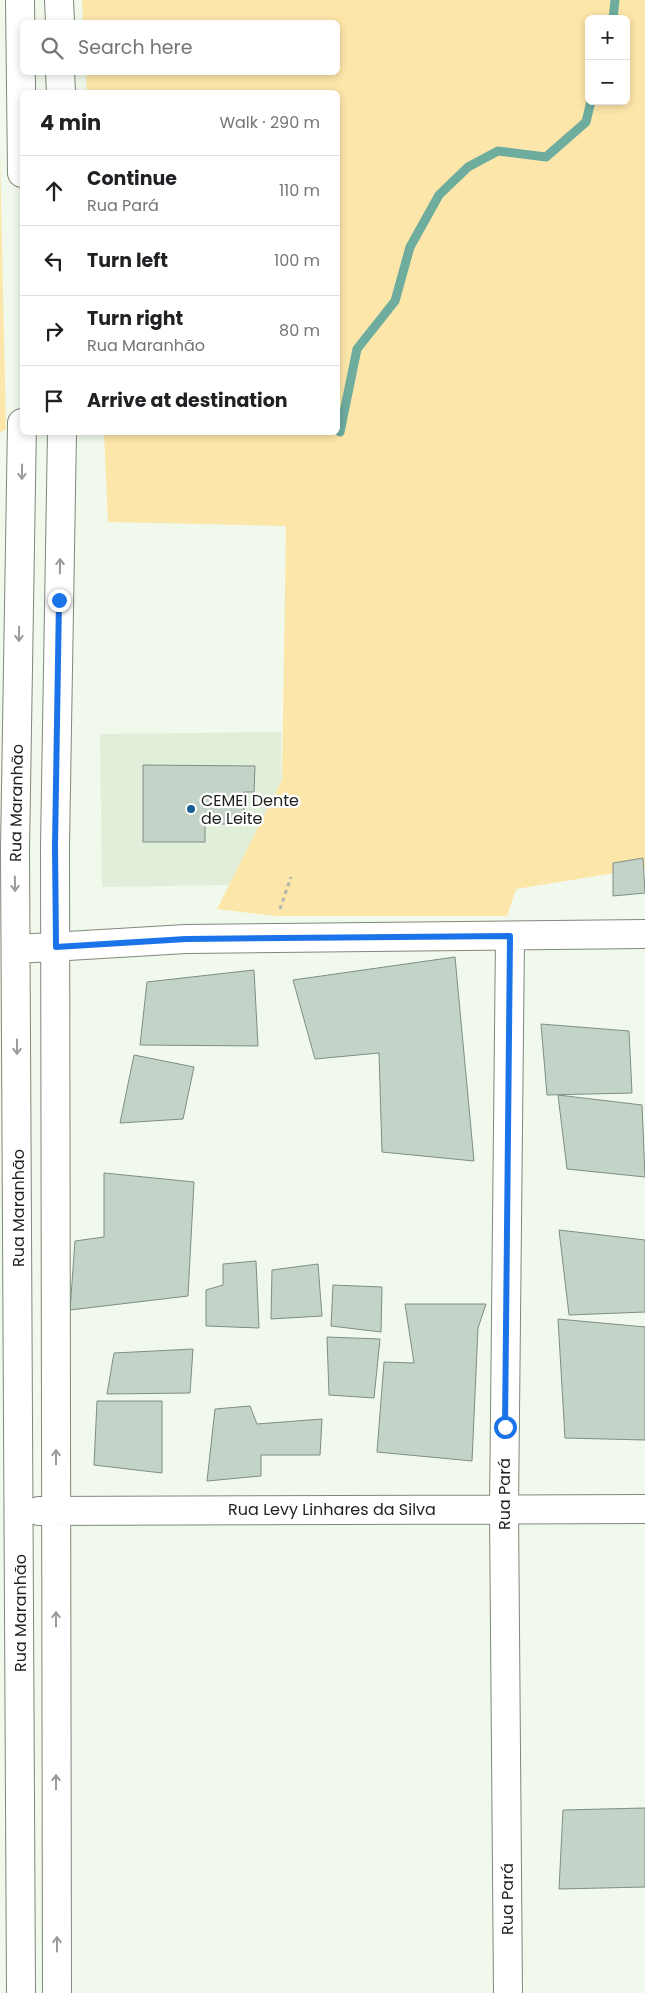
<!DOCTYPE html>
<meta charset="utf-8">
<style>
:root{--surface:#fff;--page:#f2f2f2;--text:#202124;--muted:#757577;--line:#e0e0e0}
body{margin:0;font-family:Poppins,sans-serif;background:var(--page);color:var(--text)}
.controls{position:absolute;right:15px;top:15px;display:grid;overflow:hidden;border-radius:8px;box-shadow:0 2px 8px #0003}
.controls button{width:45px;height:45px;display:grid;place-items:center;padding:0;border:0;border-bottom:1px solid var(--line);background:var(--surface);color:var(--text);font:25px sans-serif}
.stop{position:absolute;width:15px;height:15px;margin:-11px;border:4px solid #1a73e8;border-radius:50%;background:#fff}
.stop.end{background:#1a73e8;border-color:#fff;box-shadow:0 1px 5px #0008}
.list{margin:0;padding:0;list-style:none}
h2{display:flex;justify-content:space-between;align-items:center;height:65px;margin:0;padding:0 20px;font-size:21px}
h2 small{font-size:16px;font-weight:400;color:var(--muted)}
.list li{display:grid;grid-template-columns:32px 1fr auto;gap:15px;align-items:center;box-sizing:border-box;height:70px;padding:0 20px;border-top:1px solid var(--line)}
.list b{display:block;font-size:19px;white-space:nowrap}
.list p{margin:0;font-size:16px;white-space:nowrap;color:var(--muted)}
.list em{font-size:16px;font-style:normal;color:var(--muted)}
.icon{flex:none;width:28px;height:28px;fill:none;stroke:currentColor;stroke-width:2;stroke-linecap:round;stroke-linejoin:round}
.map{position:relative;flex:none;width:645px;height:1993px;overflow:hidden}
.search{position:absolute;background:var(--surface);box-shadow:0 2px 8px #0003;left:20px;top:20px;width:320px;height:55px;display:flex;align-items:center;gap:12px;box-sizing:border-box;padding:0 18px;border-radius:8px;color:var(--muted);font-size:19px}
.panel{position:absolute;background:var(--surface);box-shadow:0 2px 8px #0003;left:20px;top:90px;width:320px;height:345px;border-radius:8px}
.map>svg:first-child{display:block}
.built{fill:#e1efda}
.green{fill:#fde6a9;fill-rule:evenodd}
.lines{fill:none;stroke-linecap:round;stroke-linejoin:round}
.stream{stroke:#6ead9e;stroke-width:9}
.building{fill:#c3d3c8;stroke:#7f8e84}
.minor-casing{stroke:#80887b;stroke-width:30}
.path{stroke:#b0b7ac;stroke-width:3;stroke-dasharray:4 4;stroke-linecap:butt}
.minor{stroke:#fff;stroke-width:28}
.oneway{stroke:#9a9b99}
.route{stroke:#1a73e8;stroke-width:6}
.poi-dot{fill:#165f93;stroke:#fff;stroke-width:2}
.labels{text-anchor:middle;stroke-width:4.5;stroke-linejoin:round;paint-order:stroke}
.poi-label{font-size:16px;fill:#1e211c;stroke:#fff;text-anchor:start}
.street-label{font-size:16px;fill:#1e211c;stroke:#fff}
</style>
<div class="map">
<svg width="645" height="1993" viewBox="0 0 645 1993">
<rect width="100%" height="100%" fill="#f0f9eb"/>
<path class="built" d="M281,732L283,884L102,887L100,734Z"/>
<path class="green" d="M82,0H645V868L516,889L507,916H276L217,909L282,780L286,526L108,522L104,433L338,432V92H87L86,73L338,72V22H83ZM589,19H626V101H589Z
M0,153L6,429L0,433Z"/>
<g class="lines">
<path class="stream" d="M613,19L615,0
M340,432L357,349L395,301L410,247L439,195L468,167L498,151L546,157L586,122L591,101"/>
</g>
<path class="building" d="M143,765L255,766L254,792H244V824H205V842H143Z
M643,858L645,893L613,896V863Z
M455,957L474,1161L382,1152L379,1053L315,1059L293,980Z
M254,970L258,1046L140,1045L147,982Z
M541,1024L629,1031L632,1093L547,1095Z
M134,1055L194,1067L183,1119L120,1123Z
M558,1095L642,1105L645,1177L567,1169Z
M104,1173L194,1182L188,1296L70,1310L75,1241L104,1237Z
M559,1230L645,1240V1312L569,1315Z
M256,1261L259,1328L206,1326V1290L223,1285V1264Z
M318,1264L322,1316L271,1319L272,1270Z
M333,1285L382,1287L381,1332L331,1326Z
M405,1304H486L478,1328L472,1461L377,1452L384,1362L414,1363Z
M558,1319L645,1327V1440L565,1438Z
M327,1337L380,1339L374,1398L329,1395Z
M193,1349L190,1393L107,1394L114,1353Z
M97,1401H162V1473L94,1465Z
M250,1406L257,1424L322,1419L320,1455H261V1476L207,1481L215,1409Z
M645,1808V1887L559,1889L563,1810Z"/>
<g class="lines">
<g class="minor-casing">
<path id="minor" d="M20,0L22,173
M59,0L60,22
M60,72L61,92
M17,949L186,939L645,934
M39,1511L645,1509
M21,1993L15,850L22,423
M57,1993L55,846L62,432
M508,1993L504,1509L510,936"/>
</g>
<path class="path" d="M280,909L291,877"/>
<use href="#minor" class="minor"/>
</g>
<defs><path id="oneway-shaft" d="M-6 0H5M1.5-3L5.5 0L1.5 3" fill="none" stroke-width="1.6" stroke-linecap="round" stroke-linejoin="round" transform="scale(1.25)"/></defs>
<g class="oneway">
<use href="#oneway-shaft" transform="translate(22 472) rotate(91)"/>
<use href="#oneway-shaft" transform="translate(60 566) rotate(-89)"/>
<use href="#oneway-shaft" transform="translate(19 634) rotate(91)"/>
<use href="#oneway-shaft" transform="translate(15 884) rotate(89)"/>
<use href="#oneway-shaft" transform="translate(17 1047) rotate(90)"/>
<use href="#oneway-shaft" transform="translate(56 1457) rotate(-90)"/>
<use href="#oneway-shaft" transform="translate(56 1619) rotate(-90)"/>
<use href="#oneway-shaft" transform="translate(56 1782) rotate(-90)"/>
<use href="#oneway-shaft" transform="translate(57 1944) rotate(-90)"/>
</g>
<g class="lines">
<path class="route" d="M59,600L55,846L56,947L186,939L510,936L505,1427"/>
</g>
<circle class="poi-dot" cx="191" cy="809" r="5"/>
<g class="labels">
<g class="poi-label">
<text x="201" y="806">CEMEI Dente<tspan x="201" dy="18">de Leite</tspan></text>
</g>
<g class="street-label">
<text transform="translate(16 803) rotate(-89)" y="6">Rua Maranhão</text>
<text transform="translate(18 1208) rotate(-90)" y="6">Rua Maranhão</text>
<text transform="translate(504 1494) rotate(-90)" y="6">Rua Pará</text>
<text x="332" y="1515">Rua Levy Linhares da Silva</text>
<text transform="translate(20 1613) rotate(-90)" y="6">Rua Maranhão</text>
<text transform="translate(507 1899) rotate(-90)" y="6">Rua Pará</text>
</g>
</g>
</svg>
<div class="controls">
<button>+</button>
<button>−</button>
</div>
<div class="stop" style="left:505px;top:1427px"></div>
<div class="stop end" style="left:59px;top:600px"></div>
<div class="search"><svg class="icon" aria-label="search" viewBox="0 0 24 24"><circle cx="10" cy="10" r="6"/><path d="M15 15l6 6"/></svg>Search here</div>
<section class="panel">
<h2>4 min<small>Walk · 290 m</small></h2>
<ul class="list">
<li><svg class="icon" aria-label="ahead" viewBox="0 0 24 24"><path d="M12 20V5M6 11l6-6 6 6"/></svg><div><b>Continue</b><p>Rua Pará</p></div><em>110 m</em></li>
<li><svg class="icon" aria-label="left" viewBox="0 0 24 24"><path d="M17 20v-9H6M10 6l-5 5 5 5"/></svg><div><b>Turn left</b></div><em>100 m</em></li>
<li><svg class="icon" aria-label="right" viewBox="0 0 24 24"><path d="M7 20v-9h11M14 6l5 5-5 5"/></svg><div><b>Turn right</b><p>Rua Maranhão</p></div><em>80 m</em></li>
<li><svg class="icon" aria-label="arrive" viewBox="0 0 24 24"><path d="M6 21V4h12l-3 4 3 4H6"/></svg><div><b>Arrive at destination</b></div></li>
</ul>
</section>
</div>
